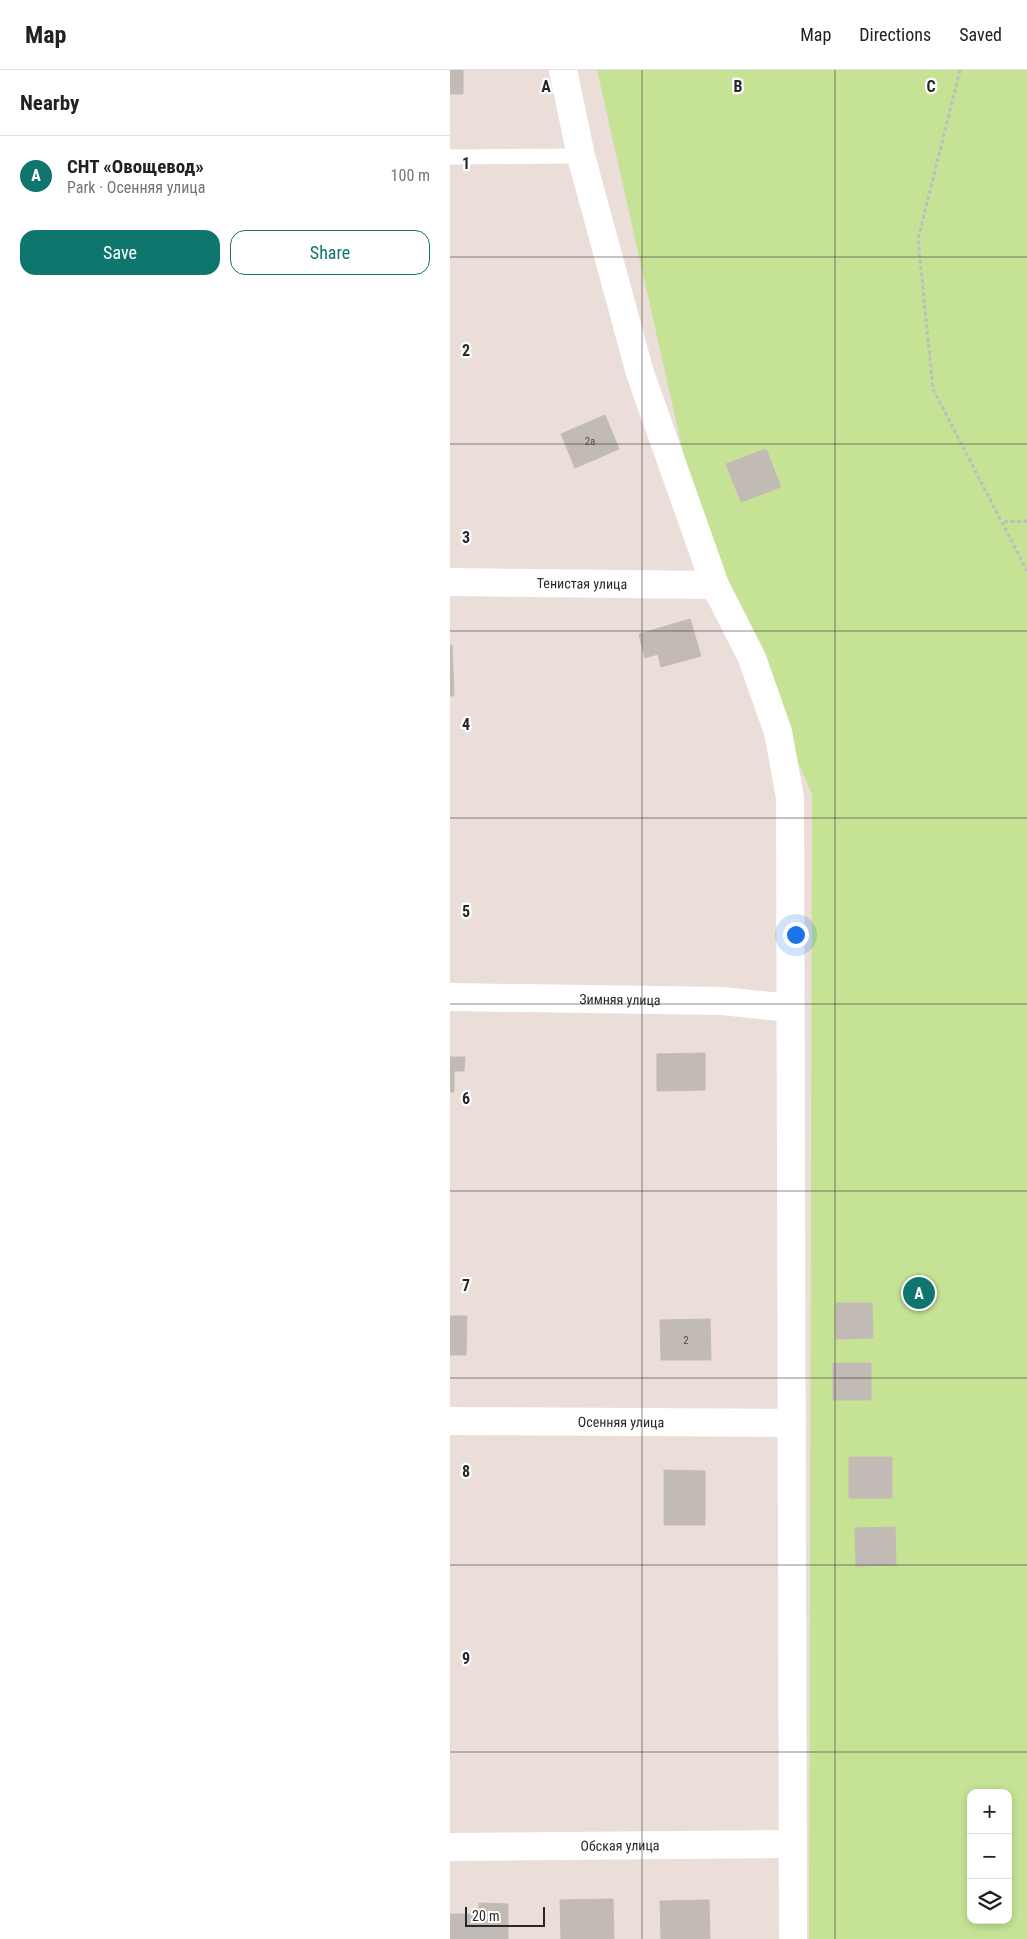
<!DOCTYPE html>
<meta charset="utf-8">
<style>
:root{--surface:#fff;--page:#f6f6f6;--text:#202124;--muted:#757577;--line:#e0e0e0;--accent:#0f766e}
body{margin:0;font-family:"Roboto Condensed",sans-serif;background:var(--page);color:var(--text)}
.controls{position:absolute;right:15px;bottom:15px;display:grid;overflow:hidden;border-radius:10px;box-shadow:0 2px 8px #0003}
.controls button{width:45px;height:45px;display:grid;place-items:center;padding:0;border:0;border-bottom:1px solid var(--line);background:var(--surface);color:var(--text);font:25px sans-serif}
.scale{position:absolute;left:15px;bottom:12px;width:80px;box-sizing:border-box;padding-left:5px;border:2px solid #282828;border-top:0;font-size:14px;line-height:18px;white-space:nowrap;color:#282828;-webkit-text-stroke:4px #fff;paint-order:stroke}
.you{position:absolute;left:345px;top:864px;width:18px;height:18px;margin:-12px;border:4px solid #fff;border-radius:50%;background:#1a73e8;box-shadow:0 0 0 8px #1a73e833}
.badge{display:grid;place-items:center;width:32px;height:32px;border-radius:50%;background:var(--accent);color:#fff;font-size:16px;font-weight:700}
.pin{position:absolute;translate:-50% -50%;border:2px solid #fff;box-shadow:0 1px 5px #0006}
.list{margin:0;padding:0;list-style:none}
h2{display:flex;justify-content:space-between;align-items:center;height:65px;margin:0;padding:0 20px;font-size:21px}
h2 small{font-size:16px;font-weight:400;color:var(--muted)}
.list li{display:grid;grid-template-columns:32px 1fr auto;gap:15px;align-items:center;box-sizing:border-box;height:80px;padding:0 20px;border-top:1px solid var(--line)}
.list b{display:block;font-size:19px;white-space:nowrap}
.list p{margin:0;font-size:16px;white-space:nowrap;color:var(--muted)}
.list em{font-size:16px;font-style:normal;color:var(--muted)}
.actions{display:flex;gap:10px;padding:15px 20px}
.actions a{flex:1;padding:11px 0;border:1px solid var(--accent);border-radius:15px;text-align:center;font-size:18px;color:var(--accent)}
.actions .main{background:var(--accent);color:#fff}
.icon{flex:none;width:28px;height:28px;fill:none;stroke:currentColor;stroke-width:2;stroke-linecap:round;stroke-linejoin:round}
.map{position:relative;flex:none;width:577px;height:1869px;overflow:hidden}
header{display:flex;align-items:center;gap:30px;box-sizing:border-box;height:70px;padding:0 25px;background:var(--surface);border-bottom:1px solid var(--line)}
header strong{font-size:24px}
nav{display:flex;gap:28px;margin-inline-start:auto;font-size:18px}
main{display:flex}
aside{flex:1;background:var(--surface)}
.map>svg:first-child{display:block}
.green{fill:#c6e395;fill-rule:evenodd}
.building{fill:#c2bab5;stroke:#c6bab3}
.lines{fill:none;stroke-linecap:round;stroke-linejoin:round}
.path{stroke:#bebebe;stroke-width:3;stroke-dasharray:4 2.5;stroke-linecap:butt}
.lane{stroke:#fff;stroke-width:15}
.street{stroke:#fff;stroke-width:28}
.grid{fill:none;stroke:#282828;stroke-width:1;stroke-opacity:0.55}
.labels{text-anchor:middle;stroke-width:4.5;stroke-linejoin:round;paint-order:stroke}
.number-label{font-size:11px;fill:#4e4c4b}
.street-label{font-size:14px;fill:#282828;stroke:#fff}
.grid-label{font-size:16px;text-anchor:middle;font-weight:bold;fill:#282828;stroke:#fff;stroke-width:4.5;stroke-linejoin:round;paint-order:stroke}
</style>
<header>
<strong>Map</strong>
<nav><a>Map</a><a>Directions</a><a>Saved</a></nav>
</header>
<main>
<aside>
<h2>Nearby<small></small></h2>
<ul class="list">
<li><span class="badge">A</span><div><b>СНТ «Овощевод»</b><p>Park · Осенняя улица</p></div><em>100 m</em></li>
</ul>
<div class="actions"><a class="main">Save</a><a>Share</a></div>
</aside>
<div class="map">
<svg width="577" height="1869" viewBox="0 0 577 1869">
<rect width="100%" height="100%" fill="#ebded9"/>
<path class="green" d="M147,0H577V1869H359L362,724L256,484ZM521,1723H558V1850H521Z"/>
<path class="building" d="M0,0H13V24H0Z
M155,345L169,379L125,398L111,364Z
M316,379L331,417L291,432L276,394Z
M240,549L251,586L211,597L208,584L195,588L189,564Z
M0,575H2L4,626H0Z
M255,983V1020L207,1021V984Z
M0,987H15L14,1001H4V1022H0Z
M386,1233H422L423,1268L386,1269Z
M0,1246H17L16,1285H0Z
M260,1249L261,1290H211L210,1250Z
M383,1293H421V1330H383Z
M399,1387H442V1428H399Z
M214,1400L255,1401V1455H214Z
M445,1457L446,1495L406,1496L405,1458Z
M163,1829L164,1869H111L110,1830Z
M259,1830L260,1869H211L210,1831Z
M29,1833L58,1834V1869H0V1844H29Z"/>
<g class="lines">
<path class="path" d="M510,0L468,169L483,319L577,501
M554,452L577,451"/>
<path class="lane" d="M0,87L131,86"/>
<g class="street">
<path d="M113,0L131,86L190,303L265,515L302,588L328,662L340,727L343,1869"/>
<path id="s1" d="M0,512L265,515"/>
<path id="s2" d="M0,927L272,931L339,938"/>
<path id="s3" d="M0,1351L342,1353"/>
<path id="s4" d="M0,1777L341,1774"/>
</g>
</g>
<path class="grid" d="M192,0V1869M385,0V1869M0,187H577M0,374H577M0,561H577M0,748H577M0,934H577M0,1121H577M0,1308H577M0,1495H577M0,1682H577"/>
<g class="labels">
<g class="number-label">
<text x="140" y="375">2а</text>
<text x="236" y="1274">2</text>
</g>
<g class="street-label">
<text dy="5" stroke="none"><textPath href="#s1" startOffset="132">Тенистая улица</textPath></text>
<text dy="5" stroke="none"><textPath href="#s2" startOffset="170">Зимняя улица</textPath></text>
<text dy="5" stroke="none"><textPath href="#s3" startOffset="171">Осенняя улица</textPath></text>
<text dy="5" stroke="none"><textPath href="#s4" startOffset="170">Обская улица</textPath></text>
</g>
</g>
<g class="grid-label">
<text x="96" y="22">A</text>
<text x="288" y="22">B</text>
<text x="481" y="22">C</text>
<text x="16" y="99">1</text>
<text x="16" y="286">2</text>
<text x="16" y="473">3</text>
<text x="16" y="660">4</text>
<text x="16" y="847">5</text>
<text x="16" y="1034">6</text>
<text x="16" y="1221">7</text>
<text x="16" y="1407">8</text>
<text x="16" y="1594">9</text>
</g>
</svg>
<div class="controls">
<button>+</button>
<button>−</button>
<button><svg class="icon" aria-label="layers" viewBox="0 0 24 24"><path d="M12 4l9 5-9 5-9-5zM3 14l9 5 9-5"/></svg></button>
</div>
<div class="scale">20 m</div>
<div class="you"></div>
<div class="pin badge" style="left:469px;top:1223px">A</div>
</div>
</main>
